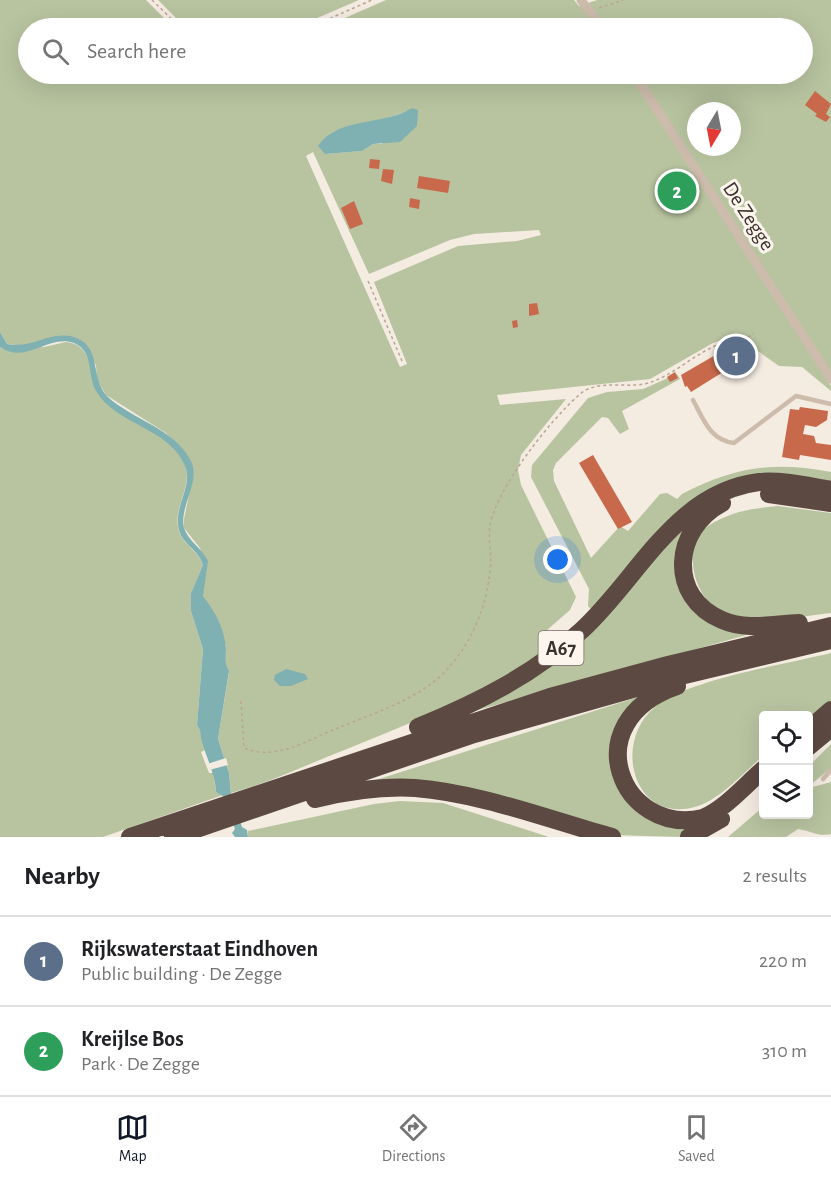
<!DOCTYPE html>
<meta charset="utf-8">
<style>
:root{--surface:#fff;--page:#f6f6f6;--text:#202124;--muted:#757577;--line:#e0e0e0;--accent:#111827}
body{margin:0;font-family:"Alegreya Sans",sans-serif;background:var(--page);color:var(--text)}
.controls{position:absolute;right:18px;bottom:18px;display:grid;overflow:hidden;border-radius:6px;box-shadow:0 6px 24px #0002}
.controls button{width:54px;height:54px;display:grid;place-items:center;padding:0;border:0;border-bottom:2px solid var(--line);background:var(--surface);color:var(--text);font:30px sans-serif}
.compass{position:absolute;left:687px;top:102px;width:54px;height:54px;border-radius:50%;background:var(--surface);box-shadow:0 6px 24px #0002;rotate:190deg}
.you{position:absolute;left:558px;top:560px;width:21px;height:21px;margin:-15px;border:4px solid #fff;border-radius:50%;background:#1a73e8;box-shadow:0 0 0 9px #1a73e833}
.badge{display:grid;place-items:center;width:39px;height:39px;border-radius:50%;background:var(--accent);color:#fff;font-size:20px;font-weight:700}
.pin{position:absolute;translate:-50% -50%;border:3px solid #fff;box-shadow:0 2px 6px #0006}
.list{margin:0;padding:0;list-style:none}
h2{display:flex;justify-content:space-between;align-items:center;height:78px;margin:0;padding:0 24px;font-size:26px}
h2 small{font-size:20px;font-weight:400;color:var(--muted)}
.list li{display:grid;grid-template-columns:39px 1fr auto;gap:18px;align-items:center;box-sizing:border-box;height:90px;padding:0 24px;border-top:2px solid var(--line)}
.list b{display:block;font-size:22px;white-space:nowrap}
.list p{margin:0;font-size:20px;white-space:nowrap;color:var(--muted)}
.list em{font-size:20px;font-style:normal;color:var(--muted)}
.icon{flex:none;width:33px;height:33px;fill:none;stroke:currentColor;stroke-width:2;stroke-linecap:round;stroke-linejoin:round}
.map{position:relative;flex:none;width:831px;height:837px;overflow:hidden}
.search{position:absolute;background:var(--surface);box-shadow:0 6px 24px #0002;left:18px;right:18px;top:18px;height:66px;display:flex;align-items:center;gap:15px;box-sizing:border-box;padding:0 21px;border-radius:33px;color:var(--muted);font-size:22px}
.sheet{height:258px;background:var(--surface)}
nav{display:flex;justify-content:space-around;align-items:center;box-sizing:border-box;height:84px;border-top:2px solid var(--line);background:var(--surface);font-size:16px;color:var(--muted)}
nav a{display:grid;justify-items:center;gap:3px}
nav .on{color:var(--accent)}
.map>svg:first-child{display:block}
.green{fill:#b8c4a0;fill-rule:evenodd}
.water{fill:#7fb0b2}
.pier{fill:#f4ebe1}
.building{fill:#c8694b}
.lines{fill:none;stroke-linecap:round;stroke-linejoin:round}
.path{stroke:#b9a596;stroke-width:1.5;stroke-dasharray:3 3;stroke-linecap:butt}
.lane{stroke:#cdbbac;stroke-width:4.5}
.street{stroke:#cdbbac;stroke-width:9}
.highway{stroke:#5c4a42;stroke-width:18}
.labels{text-anchor:middle;stroke-width:6;stroke-linejoin:round;paint-order:stroke}
.shield{fill:#fbf5ee;stroke:#756b66;stroke-width:1.5}
.shield-label{font-size:20px;font-weight:bold;fill:#3b302b}
.street-label{font-size:21px;fill:#3b302b;stroke:#fbf5ee}
</style>
<div class="map">
<svg width="831" height="837" viewBox="0 0 831 837">
<rect width="100%" height="100%" fill="#f4ebe1"/>
<path class="green" d="M0,0H146L174,28H28V74H802V28H322L386,0H574L579,6L597,0H831V371L820,369L831,386V391L802,367L779,366L741,339L730,337L713,343L650,379L497,395L500,405L566,399L521,455L518,470L521,485L576,597L570,610L547,630L560,643C493,690 418,720 342,751C306,765 269,783 231,793L229,773L218,739L229,672L225,665L226,646L203,596L202,584L206,574L200,548L184,528V519L193,475L190,460L166,433L106,395L97,380L96,365L76,338L36,343L26,346L7,344L0,332ZM411,110L382,144H373L362,151L325,154L381,120ZM696,111H732V147H696ZM313,152L369,274L450,240L474,234L539,230L541,235L517,241L458,246L374,282L407,364L400,367L306,156Z
M158,0H359L294,28H186Z
M66,342C98,345 85,382 106,402C129,423 171,434 185,464C193,485 174,506 178,527C181,545 199,550 203,565L191,593V611L203,649L197,725L201,730L205,750L201,752L209,773H213L216,792L223,795L103,837H0V347L3,349L44,347Z
M677,374L680,379L622,411L629,429L620,434L608,418L602,417L556,463L553,470L554,481L591,558L620,526L628,531L660,494L667,493L677,499L682,494C734,467 773,461 831,472V488L730,486L594,612L588,606L589,589L531,477L532,465L588,398L607,392L643,389Z
M778,506L831,513V613C796,617 761,625 726,614C695,604 679,546 708,526C729,512 753,508 778,506Z
M686,524L684,537L691,600L757,632L446,719L510,688Z
M831,653V701L809,718L808,716H764L763,756C744,772 722,798 698,806C635,827 610,743 656,706C690,679 787,664 831,653Z
M651,693L617,744L649,820L664,824H691L680,837L613,835L464,793L344,790Z
M831,744V768L809,786V766Z
M831,782V834C819,837 811,831 798,829L786,837H728L763,807L764,814H808L809,788Z
M400,801L443,803L549,837H248V831L374,804Z"/>
<path class="water" d="M412,108L418,110L417,126L400,142L373,144L362,151L325,154L318,146C338,116 385,126 412,108Z
M0,332L7,344C35,349 48,330 74,337C103,346 89,379 108,397C133,420 174,428 191,461C201,482 179,506 184,528C188,541 202,548 208,561L203,596C215,612 224,627 226,648C226,657 224,664 229,671L218,739L229,773L231,794L242,827L247,830L248,837H235L232,833L235,829L223,796L216,792C215,774 207,759 202,742C200,735 202,731 197,725L203,649L191,611V593L203,565C198,548 179,544 178,524C176,504 193,484 185,466C170,428 116,425 96,391C87,375 94,351 74,343C48,334 27,365 0,347Z
M286,669L305,674L308,679L291,686H280L274,680L275,675Z"/>
<path class="pier" d="M226,758L228,765L209,770L207,764Z"/>
<path class="building" d="M815,91L831,104L826,114L830,117L826,122L815,116L817,114L805,105Z
M370,159L380,160L379,169L369,168Z
M383,169L394,170L392,184L381,181Z
M419,176L450,181L448,193L417,188Z
M410,198L420,200L419,209L409,207Z
M354,201L363,224L350,229L341,208Z
M537,303L539,314L529,316V304Z
M517,320L518,327L513,328L512,321Z
M739,347L747,357L691,392L687,386L685,387L681,375L717,354L720,359Z
M675,372L678,378L670,382L667,377Z
M800,407L828,411L827,420L816,427L805,425L803,434L814,436L816,443L831,445V460L800,455L799,460L782,457L790,409L799,410Z
M593,455L632,522L618,529L579,463Z"/>
<g class="lines">
<path class="path" d="M152,0L181,28
M599,8L623,0
M308,28L372,0
M368,281L402,361
M241,701L244,748C275,761 304,742 333,730C373,713 423,699 451,665C474,638 487,604 490,570C492,555 488,540 490,525C497,488 550,420 579,395C596,379 624,388 644,384C672,378 694,353 720,344C732,340 744,342 754,333"/>
<path class="lane" d="M693,400C704,420 710,440 734,443L796,396L831,404
M823,779L831,770"/>
<path class="street" d="M581,0L602,28
M634,74L831,379"/>
<path class="highway" d="M769,494L831,503
M722,503C673,529 667,597 722,620C747,631 773,624 799,623
M677,686C573,722 622,837 703,818C726,808 745,785 764,769
M418,727C477,703 535,674 582,630C638,579 675,492 759,482C783,480 807,486 831,490
M808,730L831,710
M808,747L831,728
M315,799C348,791 381,786 415,788C480,793 550,820 612,837
M130,837L550,697L668,665L831,626
M173,837L474,734L668,679L831,640
M689,837L721,819"/>
</g>
<g class="labels">
<rect class="shield" x="538.5" y="631" width="45" height="34" rx="4.5"/>
<g class="shield-label">
<text x="561" y="655">A67</text>
</g>
<g class="street-label">
<text transform="translate(749 216) rotate(57)" y="7">De Zegge</text>
</g>
</g>
</svg>
<div class="controls">
<button><svg class="icon" aria-label="locate" viewBox="0 0 24 24"><circle cx="12" cy="12" r="6"/><path d="M12 2v4M12 18v4M2 12h4M18 12h4"/></svg></button>
<button><svg class="icon" aria-label="layers" viewBox="0 0 24 24"><path d="M12 4l9 5-9 5-9-5zM3 14l9 5 9-5"/></svg></button>
</div>
<svg class="compass" viewBox="-18 -18 36 36"><path d="M0-13l5 13h-10z" fill="#e53935"/><path d="M0 13l5-13h-10z" fill="#757577"/></svg>
<div class="you"></div>
<div class="pin badge" style="left:736px;top:356px;background:#5c6f8a">1</div>
<div class="pin badge" style="left:677px;top:191px;background:#2e9e5b">2</div>
<div class="search"><svg class="icon" aria-label="search" viewBox="0 0 24 24"><circle cx="10" cy="10" r="6"/><path d="M15 15l6 6"/></svg>Search here</div>
</div>
<section class="sheet">
<h2>Nearby<small>2 results</small></h2>
<ul class="list">
<li><span class="badge" style="background:#5c6f8a">1</span><div><b>Rijkswaterstaat Eindhoven</b><p>Public building · De Zegge</p></div><em>220 m</em></li>
<li><span class="badge" style="background:#2e9e5b">2</span><div><b>Kreijlse Bos</b><p>Park · De Zegge</p></div><em>310 m</em></li>
</ul>
</section>
<nav>
<a class="on"><svg class="icon" aria-label="map" viewBox="0 0 24 24"><path d="M3 6l6-2 6 2 6-2v14l-6 2-6-2-6 2zM9 4v14M15 6v14"/></svg>Map</a>
<a><svg class="icon" aria-label="directions" viewBox="0 0 24 24"><path d="M12 3l9 9-9 9-9-9zM9 14v-3h6M13 9l2 2-2 2"/></svg>Directions</a>
<a><svg class="icon" aria-label="saved" viewBox="0 0 24 24"><path d="M7 4h10v16l-5-4-5 4z"/></svg>Saved</a>
</nav>
